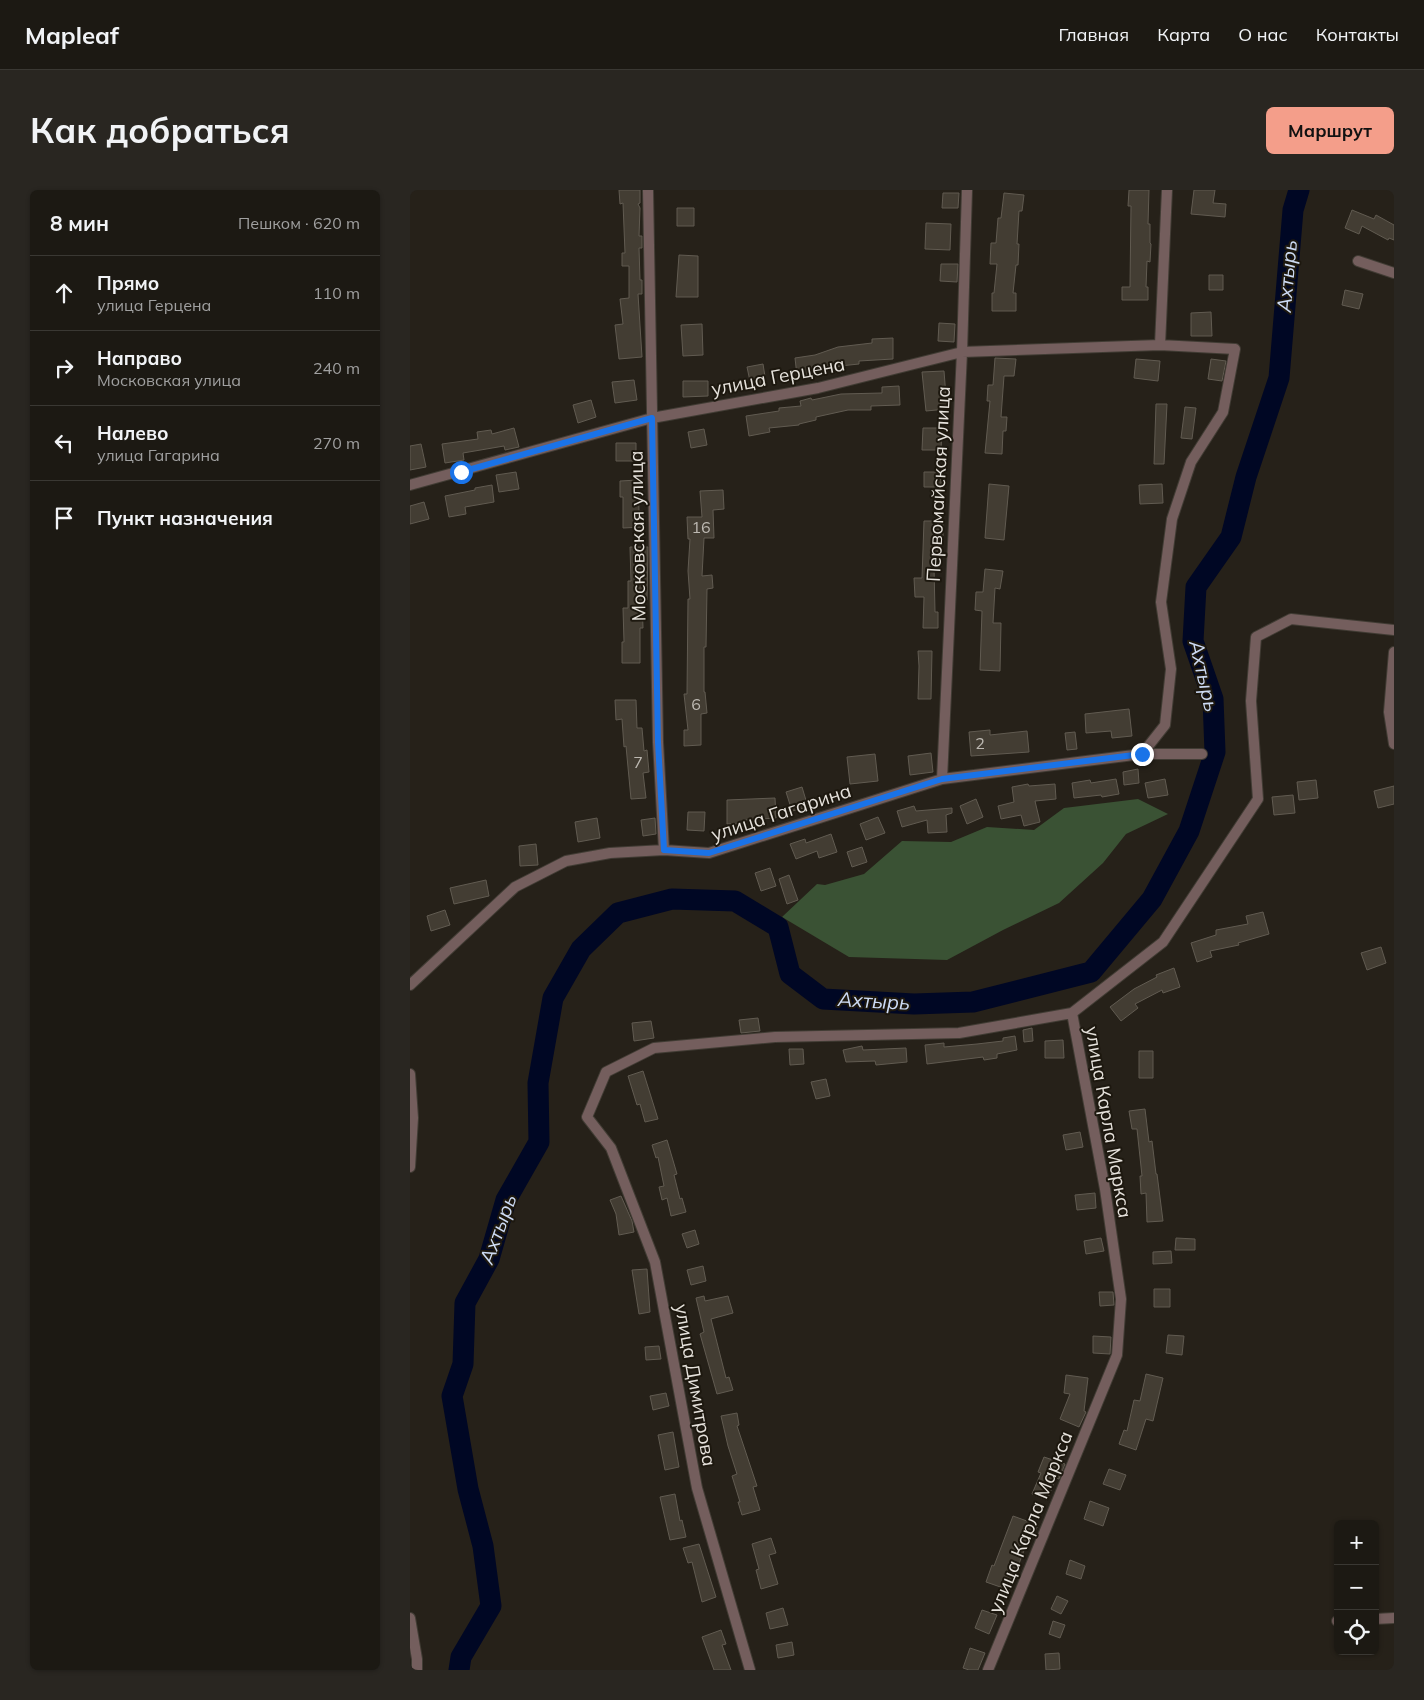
<!DOCTYPE html>
<html lang="ru">
<meta charset="utf-8">
<style>
:root{--surface:#1c1913;--page:#292621;--text:#f1f3f6;--muted:#a0a0a0;--line:#3a3833;--accent:#f49e8a}
body{margin:0;font-family:Mulish,sans-serif;background:var(--page);color:var(--text)}
.controls{position:absolute;right:15px;bottom:15px;display:grid;overflow:hidden;border-radius:8px;box-shadow:0 1px 4px #0004}
.controls button{width:45px;height:45px;display:grid;place-items:center;padding:0;border:0;border-bottom:1px solid var(--line);background:var(--surface);color:var(--text);font:25px sans-serif}
.stop{position:absolute;width:15px;height:15px;margin:-11px;border:4px solid #1a73e8;border-radius:50%;background:#fff}
.stop.end{background:#1a73e8;border-color:#fff;box-shadow:0 1px 5px #0008}
.list{margin:0;padding:0;list-style:none}
h2{display:flex;justify-content:space-between;align-items:center;height:65px;margin:0;padding:0 20px;font-size:21px}
h2 small{font-size:16px;font-weight:400;color:var(--muted)}
.list li{display:grid;grid-template-columns:32px 1fr auto;gap:15px;align-items:center;box-sizing:border-box;height:75px;padding:0 20px;border-top:1px solid var(--line)}
.list b{display:block;font-size:19px;white-space:nowrap}
.list p{margin:0;font-size:16px;white-space:nowrap;color:var(--muted)}
.list em{font-size:16px;font-style:normal;color:var(--muted)}
.icon{flex:none;width:28px;height:28px;fill:none;stroke:currentColor;stroke-width:2;stroke-linecap:round;stroke-linejoin:round}
.map{position:relative;flex:none;width:984px;height:1480px;overflow:hidden;border-radius:8px}
header{display:flex;align-items:center;gap:30px;box-sizing:border-box;height:70px;padding:0 25px;background:var(--surface);border-bottom:1px solid var(--line)}
header strong{font-size:24px}
nav{display:flex;gap:28px;margin-inline-start:auto;font-size:18px}
.intro{display:flex;align-items:center;justify-content:space-between;box-sizing:border-box;height:120px;padding:0 30px}
h1{margin:0;font-size:35px}
.button{padding:12px 22px;border-radius:8px;background:var(--accent);color:#111;font-size:18px;font-weight:700}
main{display:flex;gap:30px;padding:0 30px}
aside{flex:1;background:var(--surface);border-radius:8px;box-shadow:0 1px 4px #0004}
.map>svg:first-child{display:block}
.green{fill:#3a5234}
.lines{fill:none;stroke-linecap:round;stroke-linejoin:round}
.river{stroke:#000724;stroke-width:21}
.building{fill:#433d33;stroke:#615b51}
.minor-casing{stroke:#413c34;stroke-width:12}
.minor{stroke:#745e5d;stroke-width:10}
.route{stroke:#1a73e8;stroke-width:6}
.labels{text-anchor:middle;stroke-width:4;stroke-linejoin:round;paint-order:stroke}
.number-label{font-size:16px;fill:#bdb9b2}
.street-label{font-size:19px;fill:#e6e2dc;stroke:#1d180f}
.water-label{font-size:20px;font-style:italic;fill:#cddbf4;stroke:#1d180f}
</style>
<header>
<strong>Mapleaf</strong>
<nav><a>Главная</a><a>Карта</a><a>О нас</a><a>Контакты</a></nav>
</header>
<div class="intro"><h1>Как добраться</h1><a class="button">Маршрут</a></div>
<main>
<aside>
<h2>8 мин<small>Пешком · 620 m</small></h2>
<ul class="list">
<li><svg class="icon" aria-label="ahead" viewBox="0 0 24 24"><path d="M12 20V5M6 11l6-6 6 6"/></svg><div><b>Прямо</b><p>улица Герцена</p></div><em>110 m</em></li>
<li><svg class="icon" aria-label="right" viewBox="0 0 24 24"><path d="M7 20v-9h11M14 6l5 5-5 5"/></svg><div><b>Направо</b><p>Московская улица</p></div><em>240 m</em></li>
<li><svg class="icon" aria-label="left" viewBox="0 0 24 24"><path d="M17 20v-9H6M10 6l-5 5 5 5"/></svg><div><b>Налево</b><p>улица Гагарина</p></div><em>270 m</em></li>
<li><svg class="icon" aria-label="arrive" viewBox="0 0 24 24"><path d="M6 21V4h12l-3 4 3 4H6"/></svg><div><b>Пункт назначения</b></div></li>
</ul>
</aside>
<div class="map">
<svg width="984" height="1480" viewBox="0 0 984 1480">
<rect width="100%" height="100%" fill="#262119"/>
<path class="green" d="M728,609L758,624L716,644L693,673L649,713L593,740L537,770L439,767L372,727L407,694L415,695L454,684L492,651L541,652L577,637L624,640L654,618Z"/>
<g class="lines">
<path class="river" d="M49,1480L51,1467L81,1416L73,1356L58,1299L42,1206L53,1174L55,1113L79,1069L96,1010L129,952L128,893L143,808L171,759L208,723L262,709L325,711L368,737L380,784L413,809L504,814L563,812L681,782L742,709L779,641L805,562L803,509L783,451L786,397L821,347L836,287L869,188L883,20L889,0"/>
</g>
<path class="building" d="M209,0H230V13L228,14L230,18L229,46H232V58H229L230,90H232V104H228L232,167L209,169L205,135L213,134L210,109L219,108V76H212V63H215L213,13L210,14Z
M719,0H739L738,34H740V53L741,54L740,72L737,71L736,97H738V110H712V97H720L721,16H718Z
M784,0H805L803,13L816,14L815,27L781,24Z
M533,3H549L548,18H532Z
M594,3L614,5L612,21H609L607,54H609L608,75H606L603,103H606V121H582V103H584L587,74H580L581,53H586L588,28H591Z
M267,18H284V36H267Z
M942,20L964,29L966,25L984,35V50L979,48L978,50L952,36L949,44L935,38Z
M516,33L541,34L540,60L515,59Z
M269,65L288,66V107H266Z
M531,74H548L547,92L530,91Z
M799,85H813V100H799Z
M935,100L953,104L949,119L932,115Z
M801,122L802,146H781V123Z
M529,133L545,134L544,152L528,151Z
M292,134L293,165L273,166L271,135Z
M483,148V169L449,171V174L430,176L402,182V184L387,186L385,168L405,165L428,157L462,153V149Z
M585,168L606,169L604,186H594L591,227H597L596,241H593L592,264L575,263L580,211H577L578,195H583Z
M726,169L750,171L748,191L724,188Z
M801,169L816,171L812,191L798,189Z
M353,174L356,193L341,196L337,177Z
M534,181L537,219L516,221L512,182Z
M224,190L227,210L205,213L202,192Z
M273,191H298V206L273,207Z
M489,196L490,215L461,216V220H438L406,227V230L389,234V235L359,238L360,242L339,246L336,226L369,221V218L391,216L390,211L401,208L402,210L431,204L472,203V197Z
M181,210L186,227L168,233L163,215Z
M746,214H757L754,274H744Z
M775,217L786,218L782,249L771,248Z
M104,238L109,257L95,260L94,256L53,263L54,270L35,273L32,254L68,249L67,242L81,240L82,244Z
M513,238H532L531,260H512Z
M294,239L297,255L281,258L278,242Z
M206,253H226V271H206Z
M11,254L16,277L0,280V256Z
M106,282L109,299L89,302L86,285Z
M514,282H531V297H514Z
M228,290L229,321H233V337L213,338V307H210V291Z
M579,294L599,296L594,350L575,348Z
M752,294L753,313L730,314L729,295Z
M82,295L84,312L55,317L56,324L39,327L35,306L65,300V298Z
M313,300L314,319L303,320L304,348H294L292,386L302,385L303,398L297,399L296,457H294V502H295L297,523L291,524V555L274,556V540H278L274,504H277L278,409H280L278,381L280,349H278L277,327H292L290,301Z
M14,312L19,329L0,334V316Z
M514,331H533V346H528V377H524L525,422H528V438H513L514,407H505L504,388H512Z
M220,357H238L237,410H232L233,438H230V473H212V452H214L213,418H218V391H221Z
M575,379L593,381L590,399L585,398L583,433H591L590,481L570,480L572,421L565,420L566,402H573Z
M508,461H522L521,509H508L509,476Z
M205,510H226L227,538H232L234,561L237,560L239,582L233,583L236,608L221,609L216,556L214,557L212,529L206,530Z
M719,519L722,546L702,548L701,541L676,543L675,524Z
M580,540V545L617,541L619,562L561,566L559,542Z
M665,542L667,559L657,560L655,543Z
M521,563L523,582L500,585L498,566Z
M465,564L468,591L440,594L437,567Z
M728,579L729,593L714,595L713,582Z
M706,589L709,604L692,607L691,605L664,608L662,593L680,590L681,593Z
M755,589L758,605L738,608L735,593Z
M906,590L908,608L889,610L887,592Z
M618,594L619,596L645,594L646,609L625,611L630,632L614,636L611,625L591,629L588,616L604,612L602,597Z
M984,596V614L968,618L964,601Z
M392,597L398,617L382,621L376,602Z
M883,605L885,623L864,625L862,607Z
M365,608L366,628L334,630V634H317V610Z
M566,609L573,627L557,634L550,616Z
M504,616L506,621L542,618V623L536,625L537,642L518,643L517,630L492,637L487,621Z
M278,622H295L294,641L277,640Z
M468,627L475,643L456,650L450,634Z
M187,628L190,648L168,652L165,632Z
M245,628L246,644L233,646L231,630Z
M421,644L427,662L409,668L407,661L386,669L380,654L395,649L396,653Z
M126,654L128,675L110,676L109,656Z
M452,657L457,672L442,677L437,662Z
M360,678L366,696L351,701L345,683Z
M379,685L388,710L377,714L369,689Z
M76,690L79,706L44,714L40,698Z
M35,720L40,735L21,741L17,726Z
M853,722L859,744L828,753L829,755L800,761L802,767L787,772L781,753L806,745V740L838,734L836,726Z
M971,757L976,773L957,780L951,763Z
M764,778L770,797L753,803L752,800L725,814L728,818L711,831L700,817L724,799L747,787L746,785Z
M348,828L350,841L331,843L329,830Z
M241,831L244,848L224,851L222,833Z
M622,838L623,851L614,852L613,840Z
M605,846L607,860L587,864V868L574,870L573,867L517,874L515,855L534,853V857L567,854L593,851V848Z
M653,850L654,868H635V851Z
M452,856L453,860L496,858L497,872L466,875L465,871L436,872L433,860Z
M379,859H393L394,874L380,875Z
M729,861H743V888H729Z
M233,881L248,929L235,932L230,914L227,915L218,886Z
M416,889L420,906L406,909L401,892Z
M735,919L739,952L742,951L746,984H747L753,1031L737,1032L736,1003L731,1004L730,986H732L727,939H722L719,921Z
M670,942L673,957L656,960L653,945Z
M257,950L267,984L264,985L270,1009L272,1008L276,1022L261,1026L257,1008L252,1010L249,997L254,996L248,967L246,968L242,955Z
M685,1003L686,1018L667,1020L665,1005Z
M211,1006L222,1031L224,1042L209,1045L206,1024L200,1010Z
M285,1040L289,1054L277,1058L272,1044Z
M691,1048L694,1061L676,1064L674,1051Z
M766,1048L785,1049V1060H765Z
M761,1061L762,1073L743,1074V1062Z
M293,1076L296,1091L281,1095L277,1080Z
M237,1079L240,1122L229,1124L222,1080Z
M744,1099H760V1117H744Z
M689,1102H703L704,1115L690,1116Z
M294,1106L295,1111L318,1106L323,1123L301,1129L316,1188L319,1187L323,1200L307,1204L290,1144L294,1142L286,1108Z
M758,1145L774,1146L772,1165L756,1163Z
M683,1146L701,1147L700,1164L683,1163Z
M249,1156L251,1169L236,1170L235,1157Z
M736,1184L753,1188L743,1231L736,1229L726,1260L709,1254L714,1240L717,1241L724,1210L730,1211Z
M656,1185L678,1188L674,1221L676,1222L669,1237L650,1229L660,1204L654,1203Z
M256,1203L259,1216L243,1220L240,1206Z
M327,1223L329,1235L327,1236L347,1296L343,1297L350,1320L332,1325L328,1312H330L322,1286L327,1284L318,1256L311,1226Z
M263,1242L269,1277L255,1280L248,1245Z
M634,1267L655,1274L649,1289L646,1288L637,1310L622,1304L631,1283L628,1282Z
M699,1279L716,1285L710,1300L693,1294Z
M265,1304L270,1331L272,1330L276,1347L260,1350L250,1307Z
M680,1311L699,1318L693,1336L674,1329Z
M603,1326L628,1335L621,1351L618,1350L599,1400L576,1392L582,1375L584,1376Z
M361,1348L366,1363L359,1365L368,1394L351,1399L346,1380L349,1379L342,1354Z
M289,1354L306,1407L292,1412L282,1372L278,1373L273,1358Z
M660,1370L675,1376L671,1389L656,1384Z
M647,1406L658,1411L651,1424L641,1419Z
M373,1418L378,1435L360,1439L356,1423Z
M572,1420L587,1425L579,1444L565,1438Z
M643,1431L655,1435L650,1448L639,1444Z
M311,1440L316,1454L312,1455L321,1480H304L292,1447Z
M382,1452L384,1465L368,1468L366,1455Z
M560,1458L575,1463L568,1480H559L553,1478Z
M649,1463L650,1479L636,1480L635,1464Z"/>
<g class="lines">
<g class="minor-casing">
<path id="minor" d="M238,0L248,552L254,660
M948,71L984,83
M0,295L242,228L408,198L552,162L750,155
M984,462L979,522L984,554
M732,564L755,535L761,479L751,412L762,329L781,272L813,222L825,159L750,155L757,0
M532,589L552,162L557,0
M0,795L105,697L156,671L200,663L254,660L299,663L532,589L732,564H792
M0,884L3,928L0,977
M0,1428L7,1469V1480
M965,1429L984,1428
M927,1431H928
M340,1480L287,1298L245,1072L201,958L177,927L196,882L244,858L365,847L549,843L662,823
M578,1480L707,1165L711,1109L695,999L662,823L753,752L848,609L841,511L846,447L881,429L984,440"/>
</g>
<use href="#minor" class="minor"/>
</g>
<g class="lines">
<path class="route" d="M51,282L242,228L248,552L254,660L299,663L532,589L732,564"/>
</g>
<g class="labels">
<g class="number-label">
<text x="291" y="343">16</text>
<text x="286" y="520">6</text>
<text x="570" y="559">2</text>
<text x="228" y="578">7</text>
</g>
<g class="street-label">
<text transform="translate(368 186) rotate(-11)" y="7">улица Герцена</text>
<text transform="translate(528 294) rotate(-87)" y="7">Первомайская улица</text>
<text transform="translate(227 346) rotate(-91)" y="7">Московская улица</text>
<text transform="translate(371 622) rotate(-18)" y="7">улица Гагарина</text>
<text transform="translate(699 932) rotate(80)" y="7">улица Карла Маркса</text>
<text transform="translate(286 1195) rotate(80)" y="7">улица Димитрова</text>
<text transform="translate(620 1332) rotate(-68)" y="7">улица Карла Маркса</text>
</g>
<g class="water-label">
<text transform="translate(877 86) rotate(-85)" y="7">Ахтырь</text>
<text transform="translate(794 486) rotate(77)" y="7">Ахтырь</text>
<text transform="translate(464 811) rotate(3)" y="7">Ахтырь</text>
<text transform="translate(88 1039) rotate(-70)" y="7">Ахтырь</text>
</g>
</g>
</svg>
<div class="controls">
<button>+</button>
<button>−</button>
<button><svg class="icon" aria-label="locate" viewBox="0 0 24 24"><circle cx="12" cy="12" r="6"/><path d="M12 2v4M12 18v4M2 12h4M18 12h4"/></svg></button>
</div>
<div class="stop" style="left:51px;top:282px"></div>
<div class="stop end" style="left:732px;top:564px"></div>
</div>
</main>
